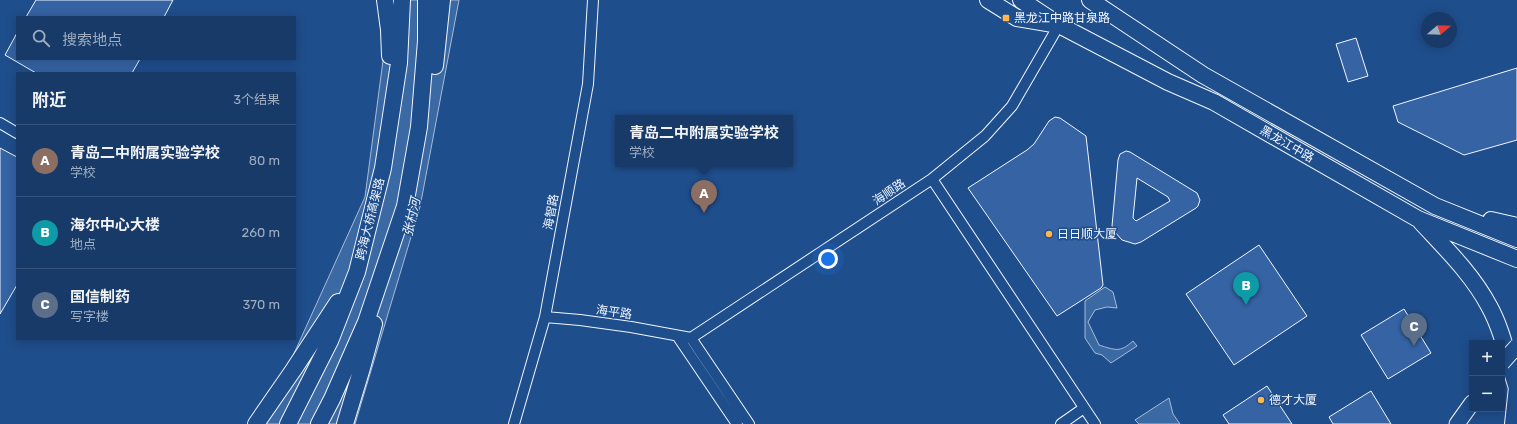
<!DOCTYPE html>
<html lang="zh">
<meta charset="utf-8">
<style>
:root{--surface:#173a69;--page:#20416f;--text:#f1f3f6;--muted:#9eadc0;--line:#36547d;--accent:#8bbbb9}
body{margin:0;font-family:Rubik,"Noto Sans SC",sans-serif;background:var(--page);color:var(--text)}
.controls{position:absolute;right:12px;bottom:12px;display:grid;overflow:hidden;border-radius:0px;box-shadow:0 2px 10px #0003}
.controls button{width:36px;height:36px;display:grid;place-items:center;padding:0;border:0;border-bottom:1px solid var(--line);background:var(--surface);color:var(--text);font:20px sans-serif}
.compass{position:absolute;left:1421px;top:12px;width:36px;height:36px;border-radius:50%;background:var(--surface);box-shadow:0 2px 10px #0003;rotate:71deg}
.you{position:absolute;left:828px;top:259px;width:14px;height:14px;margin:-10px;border:3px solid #fff;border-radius:50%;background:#1a73e8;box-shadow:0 0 0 6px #1a73e833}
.badge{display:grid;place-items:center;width:26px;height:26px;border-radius:50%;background:var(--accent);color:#fff;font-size:13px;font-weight:700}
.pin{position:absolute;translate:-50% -33px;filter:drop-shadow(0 1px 2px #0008)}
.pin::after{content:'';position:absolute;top:21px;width:14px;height:12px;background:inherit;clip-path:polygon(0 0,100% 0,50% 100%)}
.popup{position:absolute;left:615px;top:115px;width:178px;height:52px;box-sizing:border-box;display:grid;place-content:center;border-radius:0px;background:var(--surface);filter:drop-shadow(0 1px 3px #0005);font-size:13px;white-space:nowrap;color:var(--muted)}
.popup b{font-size:15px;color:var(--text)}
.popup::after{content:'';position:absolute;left:50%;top:100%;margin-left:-8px;border:8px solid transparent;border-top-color:var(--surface)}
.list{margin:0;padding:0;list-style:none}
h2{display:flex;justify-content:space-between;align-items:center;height:52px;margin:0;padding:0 16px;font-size:17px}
h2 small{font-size:13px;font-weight:400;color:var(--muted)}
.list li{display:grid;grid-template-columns:26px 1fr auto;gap:12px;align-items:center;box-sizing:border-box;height:72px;padding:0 16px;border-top:1px solid var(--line)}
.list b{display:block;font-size:15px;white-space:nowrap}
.list p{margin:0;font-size:13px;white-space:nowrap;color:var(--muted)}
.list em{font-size:13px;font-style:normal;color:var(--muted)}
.icon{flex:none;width:22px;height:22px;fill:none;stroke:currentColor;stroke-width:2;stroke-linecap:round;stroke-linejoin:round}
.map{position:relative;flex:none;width:1517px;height:424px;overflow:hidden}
.search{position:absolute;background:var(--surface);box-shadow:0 2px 10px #0003;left:16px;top:16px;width:280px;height:44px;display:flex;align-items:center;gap:10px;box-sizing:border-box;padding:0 14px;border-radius:0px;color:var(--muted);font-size:15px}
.panel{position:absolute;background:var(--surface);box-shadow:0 2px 10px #0003;left:16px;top:72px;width:280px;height:268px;border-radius:0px}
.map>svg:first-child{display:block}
.water{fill:#3b69a3;stroke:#a8bbd7}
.building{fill:#3563a3;stroke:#f2f6ff;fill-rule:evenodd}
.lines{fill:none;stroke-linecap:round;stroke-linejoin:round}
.minor-casing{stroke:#f2f6ff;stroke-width:12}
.primary-casing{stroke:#f2f6ff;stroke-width:17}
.trunk-casing{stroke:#f2f6ff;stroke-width:18}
.minor{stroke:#1f4e8c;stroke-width:10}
.primary{stroke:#1f4e8c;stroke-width:15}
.trunk{stroke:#1f4e8c;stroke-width:16}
.primary-bridge-casing{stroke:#f2f6ff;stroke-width:17;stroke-linecap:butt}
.primary-bridge{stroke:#1f4e8c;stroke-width:15}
.poi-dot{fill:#ffb74d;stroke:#1f4e8c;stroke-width:1.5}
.labels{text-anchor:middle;stroke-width:3;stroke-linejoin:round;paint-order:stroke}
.poi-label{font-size:12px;fill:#f2f6ff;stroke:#1f4e8c;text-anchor:start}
.street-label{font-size:12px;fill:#f2f6ff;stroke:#1f4e8c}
.water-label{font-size:13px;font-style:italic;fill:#f2f6ff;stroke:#1f4e8c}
</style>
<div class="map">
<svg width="1517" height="424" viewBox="0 0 1517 424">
<rect width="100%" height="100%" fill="#1f4e8c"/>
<path class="water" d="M391,0H459L420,207L355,424H262L365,197Z
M1105,287L1113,292L1117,308L1107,307L1095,310L1088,322L1099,345C1115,350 1120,353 1133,341L1137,346L1111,363L1102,355L1095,353L1085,338V301Z
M1169,398L1173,414L1180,424H1139L1135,420Z"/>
<path class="building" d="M36,0H173L164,17H26Z
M17,33V59H140L132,73H36L5,55Z
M1356,38L1368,76L1348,82L1336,44Z
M1517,68V140L1464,155L1398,122L1393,106Z
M1055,117L1060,118L1086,136L1103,285L1101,288L1057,316L968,188L1027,150L1034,144L1049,121Z
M0,148L17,157V285L0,314Z
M1126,151L1130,152L1197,193L1200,200L1198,206L1196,208L1141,242L1135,244L1122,240L1114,231L1112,226L1118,160L1120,154ZM1137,178L1168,197L1170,201L1136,221L1133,218Z
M1259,245L1307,316L1234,365L1186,294Z
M1404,309L1431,353L1388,379L1361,335Z
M1267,386L1292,424H1229L1223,415Z
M1371,391L1391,424H1333L1329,417Z"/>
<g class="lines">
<g class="minor-casing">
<path id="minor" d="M0,123L17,133
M932,179L1095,424
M545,317L580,320L631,327L691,338L749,424
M678,337L737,424
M691,338L932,179L985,136L1012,106L1059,25
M514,424L545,317L588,84L593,0
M1061,424L1084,408"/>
</g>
<g class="primary-casing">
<path id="primary" d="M1457,424L1472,403"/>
</g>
<g class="trunk-casing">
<path id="trunk" d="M385,0L389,30L390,56
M988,0L1017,18L1053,24
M1021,0L1059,25L1168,82L1214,102L1418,219L1517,259
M1090,0L1203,75L1435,206L1517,239
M435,66L442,0
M1491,220L1517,226
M1421,222C1446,249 1472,274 1489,306C1503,331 1508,361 1517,388
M256,424L294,369L338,302
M288,424L330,341L357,272L383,168L399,63L402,0
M319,424L332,399L366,322L405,206L419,127L426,41V0
M345,424L362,368L374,324
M1513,424L1517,387"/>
</g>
<use href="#minor" class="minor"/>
<use href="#primary" class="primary"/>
<use href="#trunk" class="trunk"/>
<g class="primary-bridge-casing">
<path id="primary-bridge" d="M1502,363L1517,346"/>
</g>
<use href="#primary-bridge" class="primary-bridge"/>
</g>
<g class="poi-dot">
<rect x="1002" y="14" width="8" height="8" rx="2"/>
<circle cx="1049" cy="234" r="4"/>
<circle cx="1261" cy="400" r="4"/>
</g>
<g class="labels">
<g class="poi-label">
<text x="1014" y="22">黑龙江中路甘泉路</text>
<text x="1057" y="238">日日顺大厦</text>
<text x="1269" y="404">德才大厦</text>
</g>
<g class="street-label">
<text transform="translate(1287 144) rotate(30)" y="4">黑龙江中路</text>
<text transform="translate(889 192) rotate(-34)" y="4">海顺路</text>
<text transform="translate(551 212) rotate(-80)" y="4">海智路</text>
<text transform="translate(370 219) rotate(-76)" y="4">跨海大桥高架路</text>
<text transform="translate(614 312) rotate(8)" y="4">海平路</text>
</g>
<g class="water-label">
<text transform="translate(411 217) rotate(-77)" y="5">张村河</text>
</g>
</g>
</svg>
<div class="controls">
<button>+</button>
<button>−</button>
</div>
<svg class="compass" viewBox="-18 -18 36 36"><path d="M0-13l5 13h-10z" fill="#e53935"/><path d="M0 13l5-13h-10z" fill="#9eadc0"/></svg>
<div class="you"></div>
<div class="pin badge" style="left:704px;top:213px;background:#8d6e63">A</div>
<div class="popup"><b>青岛二中附属实验学校</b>学校</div>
<div class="pin badge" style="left:1246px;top:305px;background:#0f9aa8">B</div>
<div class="pin badge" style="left:1414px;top:346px;background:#5c6f8a">C</div>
<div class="search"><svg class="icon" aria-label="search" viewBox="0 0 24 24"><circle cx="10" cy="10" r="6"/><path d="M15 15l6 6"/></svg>搜索地点</div>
<section class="panel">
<h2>附近<small>3个结果</small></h2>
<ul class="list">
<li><span class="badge" style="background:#8d6e63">A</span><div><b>青岛二中附属实验学校</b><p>学校</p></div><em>80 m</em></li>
<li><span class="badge" style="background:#0f9aa8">B</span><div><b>海尔中心大楼</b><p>地点</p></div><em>260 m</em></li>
<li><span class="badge" style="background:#5c6f8a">C</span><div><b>国信制药</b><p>写字楼</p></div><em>370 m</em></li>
</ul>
</section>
</div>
